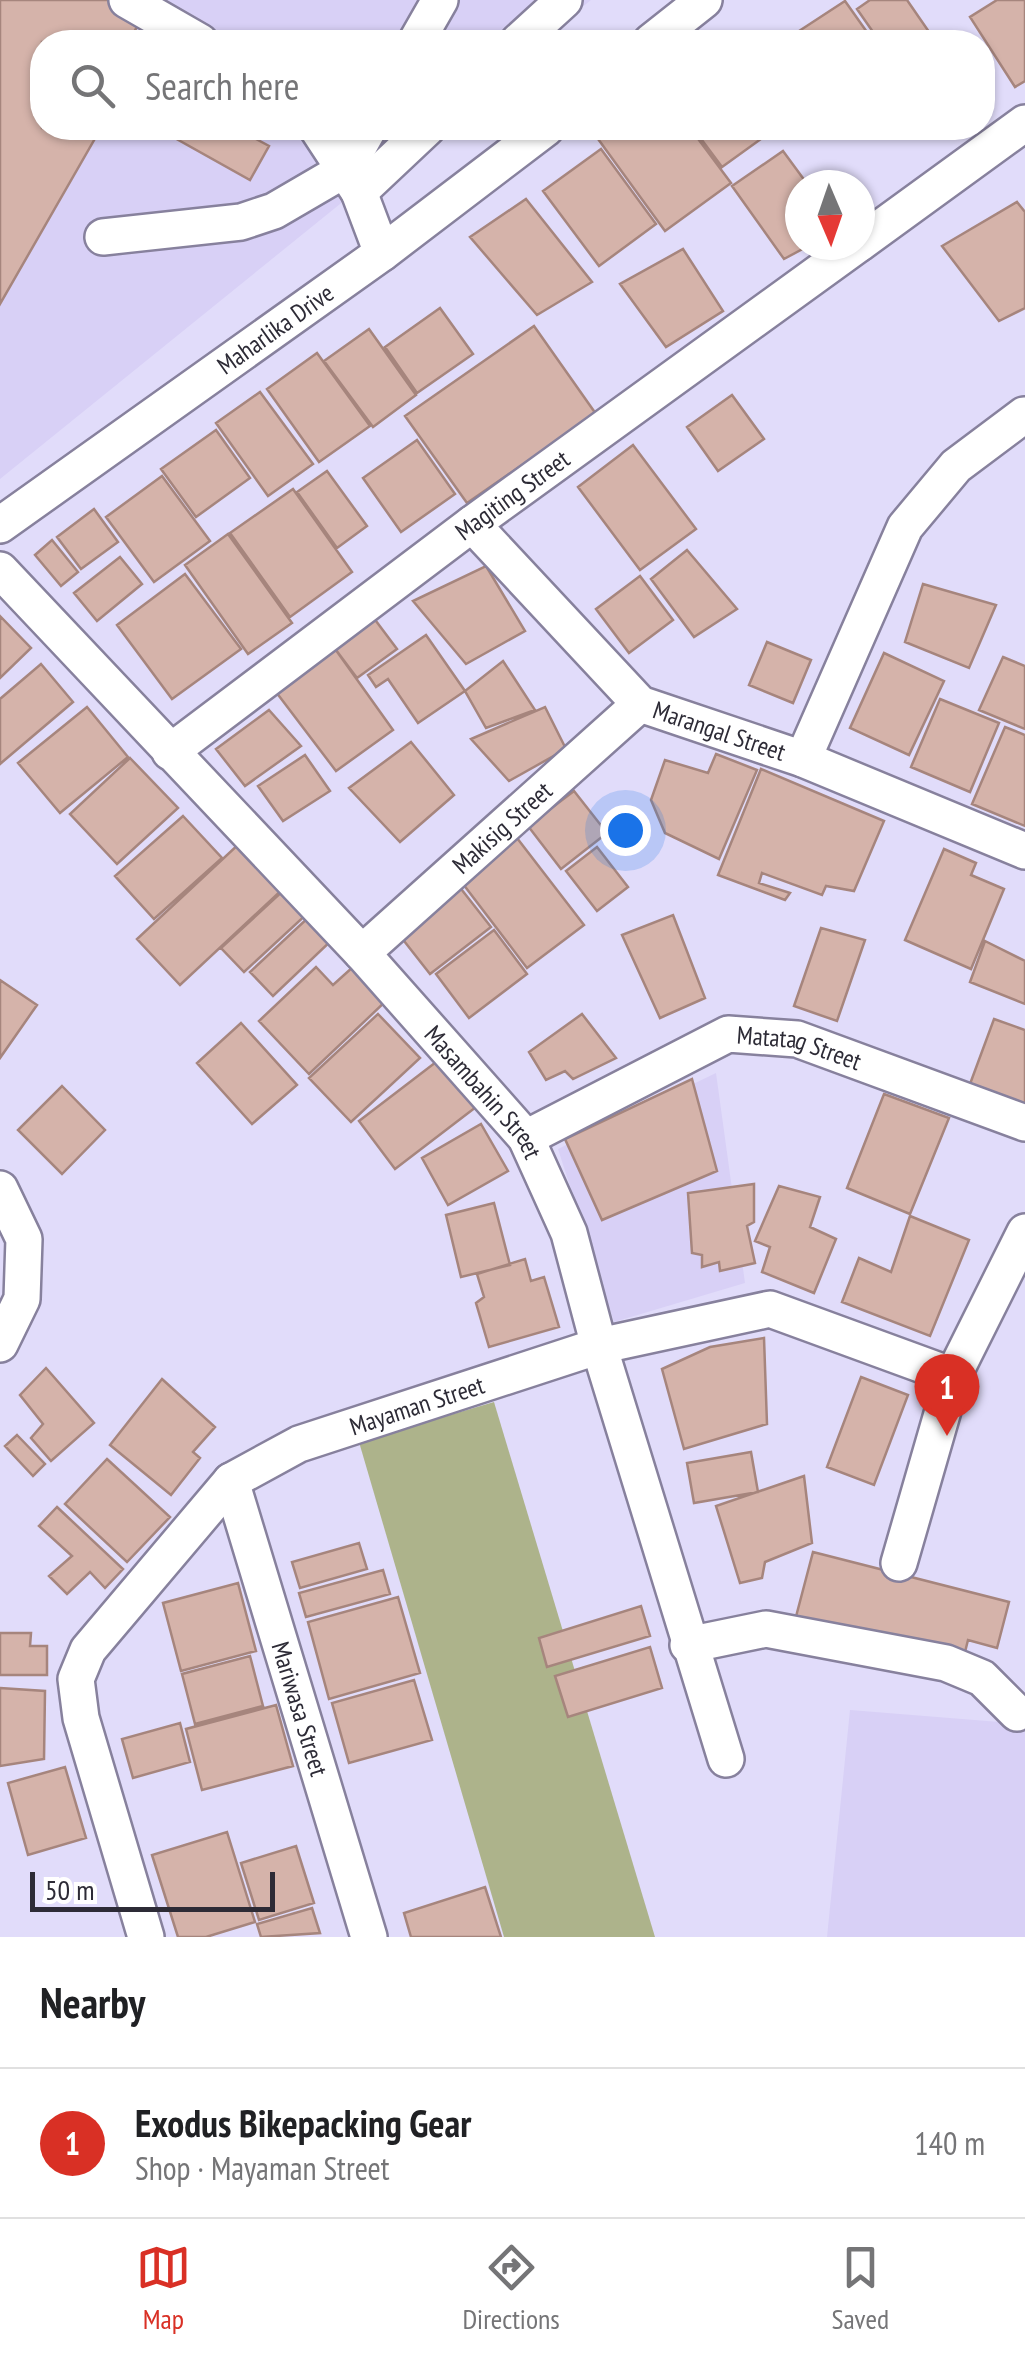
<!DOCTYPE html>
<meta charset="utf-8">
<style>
:root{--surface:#fff;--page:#f6f6f6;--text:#202124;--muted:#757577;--line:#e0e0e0;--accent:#d93025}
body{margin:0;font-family:"PT Sans Narrow",sans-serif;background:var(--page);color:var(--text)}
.compass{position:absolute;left:785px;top:170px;width:90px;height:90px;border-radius:50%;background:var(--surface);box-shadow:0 2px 8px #0004;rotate:178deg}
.scale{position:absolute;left:30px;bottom:25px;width:245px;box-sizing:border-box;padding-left:10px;border:5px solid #2d2b36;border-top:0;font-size:28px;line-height:35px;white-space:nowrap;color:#2d2b36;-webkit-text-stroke:8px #fff;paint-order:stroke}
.you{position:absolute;left:625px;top:830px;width:35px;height:35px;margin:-25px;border:8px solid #fff;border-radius:50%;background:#1a73e8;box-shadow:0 0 0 15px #1a73e833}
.badge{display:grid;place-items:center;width:65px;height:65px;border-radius:50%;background:var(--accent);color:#fff;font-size:32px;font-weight:700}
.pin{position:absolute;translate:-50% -82px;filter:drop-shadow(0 2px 5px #0008)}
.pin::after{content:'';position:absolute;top:52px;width:35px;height:30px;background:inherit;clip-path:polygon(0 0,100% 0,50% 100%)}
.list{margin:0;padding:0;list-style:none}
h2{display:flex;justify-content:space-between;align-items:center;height:130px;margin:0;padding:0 40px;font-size:42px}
h2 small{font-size:32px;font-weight:400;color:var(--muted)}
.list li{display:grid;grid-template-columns:65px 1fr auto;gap:30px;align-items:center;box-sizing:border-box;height:150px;padding:0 40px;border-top:2px solid var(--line)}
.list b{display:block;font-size:38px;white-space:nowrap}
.list p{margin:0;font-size:32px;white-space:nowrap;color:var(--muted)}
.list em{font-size:32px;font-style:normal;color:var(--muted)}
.icon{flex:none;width:55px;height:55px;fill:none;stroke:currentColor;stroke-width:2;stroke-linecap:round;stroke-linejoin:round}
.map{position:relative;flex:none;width:1025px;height:1937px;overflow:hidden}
.search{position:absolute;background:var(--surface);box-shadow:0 2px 8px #0004;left:30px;right:30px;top:30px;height:110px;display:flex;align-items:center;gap:25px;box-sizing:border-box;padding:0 35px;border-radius:40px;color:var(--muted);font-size:38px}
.sheet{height:280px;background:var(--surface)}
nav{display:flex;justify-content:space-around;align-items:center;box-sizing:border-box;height:140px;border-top:2px solid var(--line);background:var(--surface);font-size:28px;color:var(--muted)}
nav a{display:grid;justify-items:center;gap:5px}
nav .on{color:var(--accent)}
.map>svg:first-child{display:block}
.built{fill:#d8d0f6}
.green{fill:#adb38b}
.building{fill:#d5b3aa;stroke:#a6857d;stroke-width:2.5}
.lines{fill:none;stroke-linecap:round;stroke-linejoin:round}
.minor-casing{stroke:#87819d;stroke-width:40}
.minor{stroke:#fff;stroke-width:35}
.labels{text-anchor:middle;stroke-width:8;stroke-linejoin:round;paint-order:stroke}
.street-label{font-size:25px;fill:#2d2b36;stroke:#fff}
</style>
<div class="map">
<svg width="1025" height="1937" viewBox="0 0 1025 1937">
<rect width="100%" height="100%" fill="#e1dcfa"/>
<path class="built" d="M0,0H591L539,42H42V128H434L0,479Z
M716,1073L745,1283L614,1322L558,1149Z
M850,1710L1025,1724V1937H827Z"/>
<path class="green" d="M494,1402L655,1937H504L359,1442Z"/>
<path class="building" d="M0,0H113L143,17L128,42H42V128H101L0,304Z
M870,0H907L936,42H880L857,9Z
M997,0H1025V81L1015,87L970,17Z
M845,1L874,42H803L796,33Z
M157,128H236L269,146L250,180Z
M599,128H690L731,183L665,231L593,132Z
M693,128H770L772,131L722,167Z
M601,149L656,224L599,266L543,191Z
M783,151L808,185H800V245H810L784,259L732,186Z
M526,199L592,282L537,315L470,237Z
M1017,202L1025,212V308L999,321L942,246Z
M683,249L723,311L666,347L620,284Z
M440,308L473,354L417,393L385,347Z
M534,326L596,414L467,503L405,416Z
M369,329L416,395L373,427L324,361Z
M317,353L370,426L319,462L267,389Z
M260,392L313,464L268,496L216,423Z
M732,395L764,439L718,471L687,427Z
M216,430L250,478L196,517L161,469Z
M417,440L455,494L401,532L363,478Z
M633,445L696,529L640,570L578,487Z
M327,471L367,526L337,548L297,492Z
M162,476L210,541L154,582L106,517Z
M293,489L352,572L290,617L230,533Z
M94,509L118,542L81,569L57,537Z
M228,534L292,623L248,654L185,565Z
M52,540L78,572L61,586L35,555Z
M687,550L737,609L694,637L651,579Z
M120,557L142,584L97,621L74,593Z
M486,566L525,631L466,664L413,601Z
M185,574L241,649L172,699L117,625Z
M640,576L673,620L629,653L596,609Z
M923,584L996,605L969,668L905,642Z
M0,616L31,648L0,678Z
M373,617L397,649L357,678L333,646Z
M426,635L465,691L418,723L388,679L376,687L368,675Z
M767,642L811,660L793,703L749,685Z
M333,646L393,730L336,771L273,688Z
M884,653L944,681L909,755L850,728Z
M1003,657L1025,666V729L979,710Z
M503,661L535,710L486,728L465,691Z
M41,664L73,702L0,764V699Z
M940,699L999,723L970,792L911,767Z
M87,707L128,757L60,813L18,763Z
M545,707L566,749L509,781L471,739Z
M269,710L301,746L245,786L216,749Z
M1005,727L1025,735V826L972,804Z
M411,742L454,795L400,842L349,788Z
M716,754L757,770L719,859L665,833L651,800L665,760L708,773Z
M305,755L330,791L283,821L258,786Z
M130,758L178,808L117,864L70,814Z
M761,769L884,821L854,891L826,886L822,895L762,873L759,883L790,893L785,900L718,875Z
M574,791L607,833L561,869L528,826Z
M183,816L222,858L154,919L115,876Z
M517,838L584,925L527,968L460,880Z
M242,841L285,887L180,985L137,939Z
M597,847L628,887L597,911L566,871Z
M944,849L976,863L971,875L1004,889L971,969L905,940Z
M458,885L491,927L430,974L397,932Z
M286,888L309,912L244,972L221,948Z
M311,915L334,938L273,996L250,972Z
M673,915L705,998L660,1018L622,935Z
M821,928L865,940L837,1021L794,1006Z
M494,930L527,974L469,1018L436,974Z
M985,941L1025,961V1004L970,982Z
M354,966L387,1000L309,1074L259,1021L316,967L333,985Z
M0,980L37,1005L0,1058Z
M378,1014L420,1058L351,1122L309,1078Z
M582,1014L616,1058L573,1079L565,1071L546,1080L529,1052Z
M994,1019L1025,1030V1104L970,1084Z
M241,1023L297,1085L252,1124L197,1063Z
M440,1059L476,1107L395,1169L359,1121Z
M692,1079L717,1171L602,1220L565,1139Z
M62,1086L105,1130L62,1174L18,1130Z
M884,1094L949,1118L910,1214L847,1188Z
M481,1124L508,1171L448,1205L422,1158Z
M754,1184V1222L747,1226L755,1263L720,1271L719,1262L702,1267V1255L692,1253L688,1193Z
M779,1186L820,1197L810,1227L836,1239L814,1293L762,1272L770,1247L755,1241Z
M494,1203L510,1265L461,1277L446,1215Z
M910,1216L969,1240L930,1336L842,1302L859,1258L891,1272Z
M525,1259L531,1281L544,1277L559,1327L489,1347L476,1303L484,1297L477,1274Z
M764,1338L767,1424L684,1449L662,1369L710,1347Z
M46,1368L94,1423L51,1461L31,1438L43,1424L20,1395Z
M861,1377L908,1395L874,1485L827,1467Z
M162,1379L215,1427L193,1452L200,1458L171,1495L110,1445Z
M17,1435L45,1464L33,1476L5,1446Z
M751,1452L758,1492L694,1503L687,1463Z
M107,1459L170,1517L127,1562L65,1504Z
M804,1476L812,1543L765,1562L762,1578L740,1583L716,1506Z
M57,1507L123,1569L105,1588L90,1572L67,1594L49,1576L72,1556L39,1526Z
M359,1543L367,1569L300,1588L292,1562Z
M813,1552L1009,1602L997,1648L968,1640L960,1672L793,1628Z
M383,1570L390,1594L306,1617L299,1593Z
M238,1583L256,1651L181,1671L163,1603Z
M398,1597L420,1673L329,1699L308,1622Z
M641,1606L650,1636L547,1667L539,1638Z
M0,1633H31L30,1646H47V1675H0Z
M650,1647L662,1688L568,1717L555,1676Z
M250,1656L263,1706L195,1724L182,1674Z
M414,1680L432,1740L349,1763L332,1703Z
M0,1688L45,1691L44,1759L0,1766Z
M276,1705L293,1766L202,1790L186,1729Z
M180,1723L190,1762L133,1778L122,1739Z
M65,1767L86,1838L28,1855L8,1783Z
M227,1832L255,1922L206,1937H178L152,1855Z
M296,1846L314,1903L259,1920L241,1863Z
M485,1887L501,1937H411L404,1913Z
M312,1908L320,1933L261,1937L257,1924Z"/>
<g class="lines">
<g class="minor-casing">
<g id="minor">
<path d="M127,0L200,42"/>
<path d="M416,42L440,0"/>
<path d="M518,42L564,0"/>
<path d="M651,42L704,0"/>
<path d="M317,128L359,192L382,253"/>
<path d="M359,192L427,128"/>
<path d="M103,237L241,222L274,211L346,169L369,128"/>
<path d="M860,243L1025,123"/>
<path id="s1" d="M472,524L640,704L803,759L1025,851"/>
<path id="s2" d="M0,525L382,253L546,128"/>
<path id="s3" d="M0,570L362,953L526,1138L569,1233L599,1346L726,1759"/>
<path id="s4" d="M170,752L472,524L857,245"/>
<path d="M803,759L905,527L956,466L1024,415"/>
<path id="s5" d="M362,953L640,704"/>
<path id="s6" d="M526,1138L728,1034L797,1039L1025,1123"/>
<path d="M0,1189L24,1239L22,1299L0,1344"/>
<path id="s7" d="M231,1481L369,1937"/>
<path d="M899,1563L953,1376"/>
<path d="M688,1645L766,1629L946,1663L982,1678L1017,1713"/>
<path id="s8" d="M146,1937L81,1718L76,1679L88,1650L231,1481L299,1444L599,1346L770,1309L953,1376L1025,1232"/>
</g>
</g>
<use href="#minor" class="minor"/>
</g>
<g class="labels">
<g class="street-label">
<text dy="9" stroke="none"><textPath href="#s2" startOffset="338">Maharlika Drive</textPath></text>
<text dy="9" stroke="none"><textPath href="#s4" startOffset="428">Magiting Street</textPath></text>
<text dy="9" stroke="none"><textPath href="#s1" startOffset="330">Marangal Street</textPath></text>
<text dy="9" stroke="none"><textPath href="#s5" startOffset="188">Makisig Street</textPath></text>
<text dy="9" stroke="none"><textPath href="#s6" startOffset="300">Matatag Street</textPath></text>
<text dy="9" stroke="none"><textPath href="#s3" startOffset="712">Masambahin Street</textPath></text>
<text dy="9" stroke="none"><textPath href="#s8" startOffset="722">Mayaman Street</textPath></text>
<text dy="9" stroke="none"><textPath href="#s7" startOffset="238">Mariwasa Street</textPath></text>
</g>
</g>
</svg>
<svg class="compass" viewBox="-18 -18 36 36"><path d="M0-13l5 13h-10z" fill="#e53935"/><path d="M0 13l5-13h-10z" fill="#757577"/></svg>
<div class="scale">50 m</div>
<div class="you"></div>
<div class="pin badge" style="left:947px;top:1436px">1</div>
<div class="search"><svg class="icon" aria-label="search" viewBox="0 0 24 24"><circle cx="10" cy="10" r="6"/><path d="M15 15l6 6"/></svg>Search here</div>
</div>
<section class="sheet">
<h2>Nearby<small></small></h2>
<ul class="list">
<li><span class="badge">1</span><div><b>Exodus Bikepacking Gear</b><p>Shop · Mayaman Street</p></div><em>140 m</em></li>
</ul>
</section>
<nav>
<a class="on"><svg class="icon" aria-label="map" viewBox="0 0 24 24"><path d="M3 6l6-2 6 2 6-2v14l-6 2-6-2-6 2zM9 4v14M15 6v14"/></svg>Map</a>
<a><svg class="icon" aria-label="directions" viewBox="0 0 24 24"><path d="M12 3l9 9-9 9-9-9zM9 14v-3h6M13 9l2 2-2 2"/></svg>Directions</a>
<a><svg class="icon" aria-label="saved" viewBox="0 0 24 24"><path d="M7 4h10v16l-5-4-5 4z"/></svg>Saved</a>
</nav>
